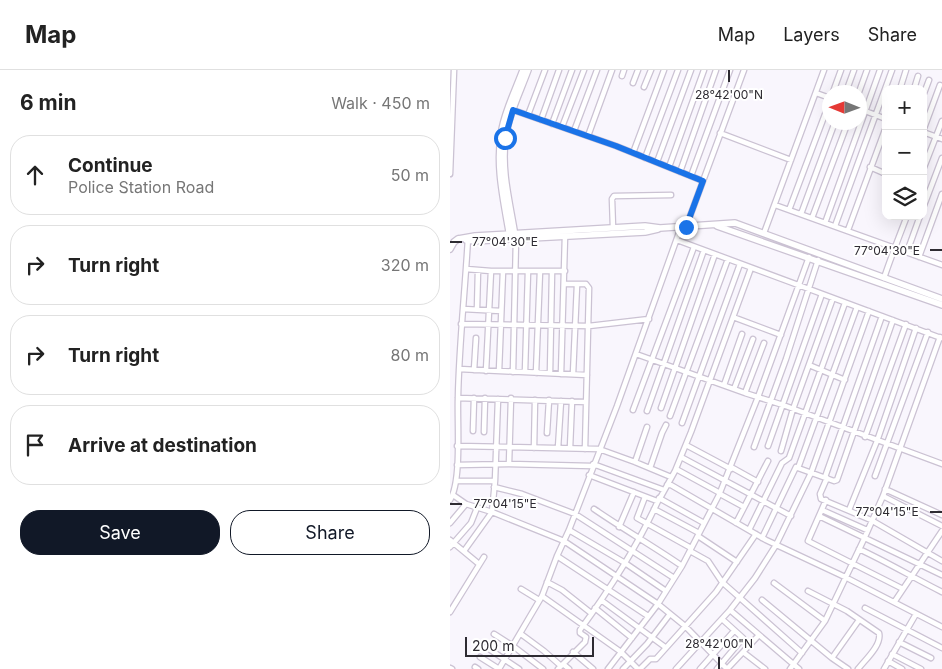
<!DOCTYPE html>
<meta charset="utf-8">
<style>
:root{--surface:#fff;--page:#f2f2f2;--text:#222;--muted:#767676;--line:#e0e0e0;--accent:#111827}
body{margin:0;font-family:Inter,sans-serif;background:var(--page);color:var(--text)}
.controls{position:absolute;right:15px;top:15px;display:grid;overflow:hidden;border-radius:10px;box-shadow:0 5px 20px #0002}
.controls button{width:45px;height:45px;display:grid;place-items:center;padding:0;border:0;border-bottom:1px solid var(--line);background:var(--surface);color:var(--text);font:25px sans-serif}
.compass{position:absolute;left:372px;top:15px;width:45px;height:45px;border-radius:50%;background:var(--surface);box-shadow:0 5px 20px #0002;rotate:271deg}
.scale{position:absolute;left:15px;bottom:12px;width:129px;box-sizing:border-box;padding-left:5px;border:2px solid #2e2b32;border-top:0;font-size:14px;line-height:18px;white-space:nowrap;color:#2e2b32;-webkit-text-stroke:4px #fff;paint-order:stroke}
.stop{position:absolute;width:15px;height:15px;margin:-11px;border:4px solid #1a73e8;border-radius:50%;background:#fff}
.stop.end{background:#1a73e8;border-color:#fff;box-shadow:0 1px 5px #0008}
.list{margin:0;padding:0;list-style:none}
h2{display:flex;justify-content:space-between;align-items:center;height:65px;margin:0;padding:0 20px;font-size:21px}
h2 small{font-size:16px;font-weight:400;color:var(--muted)}
.list li{display:grid;grid-template-columns:32px 1fr auto;gap:15px;align-items:center;box-sizing:border-box;height:80px;margin:0 10px 10px;padding:0 10px;border:1px solid var(--line);border-radius:20px}
.list b{display:block;font-size:19px;white-space:nowrap}
.list p{margin:0;font-size:16px;white-space:nowrap;color:var(--muted)}
.list em{font-size:16px;font-style:normal;color:var(--muted)}
.actions{display:flex;gap:10px;padding:15px 20px}
.actions a{flex:1;padding:11px 0;border:1px solid var(--accent);border-radius:20px;text-align:center;font-size:18px;color:var(--accent)}
.actions .main{background:var(--accent);color:#fff}
.icon{flex:none;width:28px;height:28px;fill:none;stroke:currentColor;stroke-width:2;stroke-linecap:round;stroke-linejoin:round}
.map{position:relative;flex:none;width:492px;height:599px;overflow:hidden}
header{display:flex;align-items:center;gap:30px;box-sizing:border-box;height:70px;padding:0 25px;background:var(--surface);border-bottom:1px solid var(--line)}
header strong{font-size:24px}
nav{display:flex;gap:28px;margin-inline-start:auto;font-size:18px}
main{display:flex}
aside{flex:1;background:var(--surface)}
.map>svg:first-child{display:block}
.lines{fill:none;stroke-linecap:round;stroke-linejoin:round}
.minor-casing{stroke:#cbc2d3;stroke-width:7}
.tertiary-casing{stroke:#cbc2d3;stroke-width:8}
.minor{stroke:#fff;stroke-width:4.5}
.tertiary{stroke:#fff;stroke-width:5.5}
.route{stroke:#1a73e8;stroke-width:6}
.ticks{fill:none;stroke:#2e2b32;stroke-width:2}
.ticks-label{font-size:12px;text-anchor:middle;fill:#2e2b32;stroke:#fff;stroke-width:4;stroke-linejoin:round;paint-order:stroke}
</style>
<header>
<strong>Map</strong>
<nav><a>Map</a><a>Layers</a><a>Share</a></nav>
</header>
<main>
<aside>
<h2>6 min<small>Walk · 450 m</small></h2>
<ul class="list">
<li><svg class="icon" aria-label="ahead" viewBox="0 0 24 24"><path d="M12 20V5M6 11l6-6 6 6"/></svg><div><b>Continue</b><p>Police Station Road</p></div><em>50 m</em></li>
<li><svg class="icon" aria-label="right" viewBox="0 0 24 24"><path d="M7 20v-9h11M14 6l5 5-5 5"/></svg><div><b>Turn right</b></div><em>320 m</em></li>
<li><svg class="icon" aria-label="right" viewBox="0 0 24 24"><path d="M7 20v-9h11M14 6l5 5-5 5"/></svg><div><b>Turn right</b></div><em>80 m</em></li>
<li><svg class="icon" aria-label="arrive" viewBox="0 0 24 24"><path d="M6 21V4h12l-3 4 3 4H6"/></svg><div><b>Arrive at destination</b></div></li>
</ul>
<div class="actions"><a class="main">Save</a><a>Share</a></div>
</aside>
<div class="map">
<svg width="492" height="599" viewBox="0 0 492 599">
<rect width="100%" height="100%" fill="#f9f6fd"/>
<g class="lines">
<g class="minor-casing">
<path id="minor" d="M172,6L174,0
M183,13L188,0
M194,17L201,0
M450,19L456,0
M464,19L468,6
M383,22L391,0
M396,22L404,0
M409,22L417,0
M366,23L380,28
M473,26L479,10
M410,39L436,49
M63,40L166,76L253,111
M78,45L95,0
M91,50L109,0
M102,54L122,0
M112,57L134,0
M124,61L147,0
M473,61L490,15
M473,62L492,69
M270,63L341,90
M138,66L162,0
M183,83L214,0
M195,88L228,0
M207,92L241,0
M219,97L254,0
M420,97L436,104
M473,100L492,51
M230,102L266,0
M0,104L4,0
M241,106L280,0
M325,135L492,195
M473,138L492,88
M339,140L380,31
M351,144L385,52
M362,148L398,52
M375,153L430,0
M385,156L442,0
M236,157L294,0
M163,158L162,129L164,126L221,125
M398,160L436,57
M314,163L374,0
M227,170L491,268
M457,182L470,146
M469,187L492,124
M16,199L41,201H115
M434,208C441,187 449,167 457,146
M115,214H136L139,218L135,379
M13,239L51,241
M27,239L28,200
M283,247L331,265
M11,254L139,256L199,249
M186,284L295,323L333,335L492,394
M359,295L395,310
M9,299L137,305
M24,300L26,268
M36,301L41,201
M49,301L53,201
M63,302L66,169
M75,302L78,201
M86,303L90,201
M100,303L102,202
M111,304L115,166
M123,304L127,215
M274,315L292,264
M284,319L303,269
M295,323L314,273
M8,328L136,332
M211,338L265,184
M183,340L244,177
M197,341L254,180
M220,346L278,189
M232,353L290,194
M23,361L24,328
M34,362L35,328
M97,363L99,330
M415,367L456,254
M236,375L281,399
M7,376L149,379L185,392L221,407
M318,376L372,224
M304,377L336,289L368,190
M84,378L85,330
M108,378L111,331
M120,378L122,331
M331,381L343,339L383,228
M231,387L341,446
M185,392L197,357
M59,394L61,328
M143,394L214,420
M7,395L59,394L142,396
M281,397L308,412
M200,398L212,363L216,355
M348,398L384,411L387,410L443,250
M226,399L270,423
M139,405L207,431L209,430L225,401L241,362L301,198
M425,406L478,262
M375,407L432,246
M377,408L370,424L371,429L421,450L492,491
M6,411H45
M217,415H221L316,470L395,507L492,557
M44,417L72,424L125,444L224,508
M435,419L492,445
M270,424L294,437
M3,425L16,434L42,442L114,471L208,534L235,556L277,599L293,582L315,599
M433,426L492,456
M195,427L187,448L241,478
M209,428L254,453
M0,430C12,411 7,352 8,328C9,275 15,222 18,168
M376,430L358,471L453,519
M144,439C173,459 203,476 232,496
M204,439L249,463
M372,440L417,460
M399,440L427,371L466,258
M369,446L492,505
M0,453L16,434
M286,453L318,391
M169,457L184,422
M119,460L175,493L216,521
M299,460L332,393L339,388L395,233
M248,466L287,492
M312,468L346,397L348,398L407,237
M0,470L29,494
M0,477L21,453L27,438
M409,479C437,492 464,508 492,522
M14,481L42,442L45,411L48,329
M240,481L258,491L272,512L352,583
M107,486L198,546
M97,512L112,520L141,543
M324,513L375,551
M71,519L89,530
M358,521L397,541L429,563C432,575 415,590 408,599
M92,526L171,582L188,599
M151,530L215,577
M312,530L382,588L398,599
M445,531L492,461
M145,538L182,568
M415,538L492,578
M280,540L349,599
M0,542L34,487
M44,564L63,576L93,599
M71,564L94,581L111,596
M449,572L481,588
M36,577L69,599
M123,582L143,599
M293,582L309,565
M442,584L471,599
M30,587L49,599
M382,588L409,550
M438,591L452,599
M113,594L119,599
M25,597L28,599
M0,598L2,599
M49,599L92,526L107,486L119,460L167,336L231,157
M108,599L135,572L136,567L130,563V560C160,519 187,477 208,431
M158,599L208,534L232,496L269,425L308,327L359,187
M173,599L197,574L220,544
M190,599L200,589H206L266,522L306,464
M226,599L280,540L305,508L326,475L361,403L419,241
M250,599L284,561
M267,599L293,568L272,549
M340,599L375,551L414,469L433,426L490,267
M434,599L466,544"/>
</g>
<g class="tertiary-casing">
<path id="tertiary" d="M267,156L492,235
M65,166C60,134 51,102 55,70C58,46 70,22 78,0
M60,167C54,131 45,95 52,59C56,39 66,19 73,0
M8,169L25,166L195,156L210,158L285,153L492,229
M16,170L24,171L195,162L208,159
M0,179L4,172L8,169"/>
</g>
<use href="#minor" class="minor"/>
<use href="#tertiary" class="tertiary"/>
</g>
<g class="lines">
<path class="route" d="M55,68L63,40L166,76L253,111L236,157"/>
</g>
<path class="ticks" d="M279,12V0M0,172H12M480,180H492M0,434H12M480,442H492M269,599V587"/>
<g class="ticks-label">
<text x="279" y="29">28°42'00"N</text>
<text x="55" y="176">77°04'30"E</text>
<text x="437" y="185">77°04'30"E</text>
<text x="55" y="438">77°04'15"E</text>
<text x="437" y="446">77°04'15"E</text>
<text x="269" y="578">28°42'00"N</text>
</g>
</svg>
<div class="controls">
<button>+</button>
<button>−</button>
<button><svg class="icon" aria-label="layers" viewBox="0 0 24 24"><path d="M12 4l9 5-9 5-9-5zM3 14l9 5 9-5"/></svg></button>
</div>
<svg class="compass" viewBox="-18 -18 36 36"><path d="M0-13l5 13h-10z" fill="#e53935"/><path d="M0 13l5-13h-10z" fill="#767676"/></svg>
<div class="scale">200 m</div>
<div class="stop" style="left:55px;top:68px"></div>
<div class="stop end" style="left:236px;top:157px"></div>
</div>
</main>
